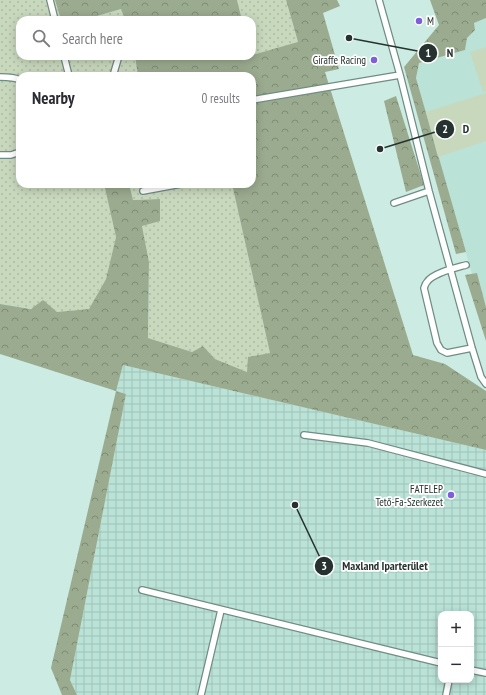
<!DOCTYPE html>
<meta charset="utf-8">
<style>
:root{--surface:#fff;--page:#f7f7f7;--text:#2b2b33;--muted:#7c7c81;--line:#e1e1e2}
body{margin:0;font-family:"PT Sans Narrow",sans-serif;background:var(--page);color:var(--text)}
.controls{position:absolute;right:12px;bottom:12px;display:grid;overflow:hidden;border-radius:8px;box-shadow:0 2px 10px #0003}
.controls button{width:36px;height:36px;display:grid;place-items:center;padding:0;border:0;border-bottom:1px solid var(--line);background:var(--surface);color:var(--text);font:20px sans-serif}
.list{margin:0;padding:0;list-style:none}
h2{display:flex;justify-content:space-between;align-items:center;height:52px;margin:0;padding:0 16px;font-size:17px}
h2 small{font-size:13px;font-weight:400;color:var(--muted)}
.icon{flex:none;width:22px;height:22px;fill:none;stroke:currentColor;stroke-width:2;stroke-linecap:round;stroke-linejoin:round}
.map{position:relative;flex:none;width:486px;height:695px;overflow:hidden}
.search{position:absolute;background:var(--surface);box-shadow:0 2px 10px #0003;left:16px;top:16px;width:240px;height:44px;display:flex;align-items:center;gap:10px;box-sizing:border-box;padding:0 14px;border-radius:12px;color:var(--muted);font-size:15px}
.panel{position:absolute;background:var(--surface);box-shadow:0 2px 10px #0003;left:16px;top:72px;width:240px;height:116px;border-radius:12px}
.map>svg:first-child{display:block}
.built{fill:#bae2d7}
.industrial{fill:url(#industrial-grid);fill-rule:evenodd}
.green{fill:url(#green-dots)}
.forest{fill:url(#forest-crowns)}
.pitch{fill:#c8d8bd}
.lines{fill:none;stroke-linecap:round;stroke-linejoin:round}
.service-casing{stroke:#708d85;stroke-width:8}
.service{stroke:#fff;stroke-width:5.5}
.poi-dot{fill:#7c5fda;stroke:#fff;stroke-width:1.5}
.labels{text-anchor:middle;stroke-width:3.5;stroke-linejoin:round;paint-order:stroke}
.poi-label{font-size:11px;fill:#26322f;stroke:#fff;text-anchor:end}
.leader{fill:none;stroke:#26322f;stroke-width:1.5}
.callout-dot{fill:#26322f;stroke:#fff;stroke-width:1.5}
.mark-label{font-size:12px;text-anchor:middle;font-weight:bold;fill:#fff}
.callout-label{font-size:12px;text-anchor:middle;font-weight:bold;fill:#26322f;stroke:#fff;stroke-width:3.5;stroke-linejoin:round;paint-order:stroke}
</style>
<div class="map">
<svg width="486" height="695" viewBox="0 0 486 695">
<defs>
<pattern id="industrial-grid" width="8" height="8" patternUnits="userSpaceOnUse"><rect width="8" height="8" fill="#bae2d7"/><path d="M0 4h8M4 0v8" fill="none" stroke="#a0c2b9"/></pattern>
<pattern id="green-dots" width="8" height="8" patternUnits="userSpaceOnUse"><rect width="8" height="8" fill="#c8d8bd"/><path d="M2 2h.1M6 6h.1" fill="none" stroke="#acbaa3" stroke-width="1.8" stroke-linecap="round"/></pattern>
<pattern id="forest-crowns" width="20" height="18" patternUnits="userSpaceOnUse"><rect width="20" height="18" fill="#9bab8f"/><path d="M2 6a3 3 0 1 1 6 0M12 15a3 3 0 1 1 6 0" fill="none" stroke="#7e8c75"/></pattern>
</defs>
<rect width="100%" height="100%" fill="#ccebe2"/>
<path class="built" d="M486,18V307L477,273L472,274L416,78L419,63L465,50L467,38L475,30L474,23Z"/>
<path class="industrial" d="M123,365L486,450V695H77L70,680L126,394L116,391ZM441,614H471V680H441Z"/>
<path class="green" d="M0,0H55L61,20H20V56H135L138,76H20V184H104L116,237L106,279L89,309L57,312L0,304Z
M237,0H286L298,43L252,55V20H242Z
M121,9L125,20H83Z
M129,184H232L270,353L247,372L215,359L203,346L192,352L148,338L149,262L142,226L160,199L133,200Z"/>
<path class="forest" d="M55,0H237L242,20H125L121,9L83,20H61Z
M286,0H337L340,6L323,13L339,69L325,72L413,355L445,364L486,391V450L123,365L116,391L126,394L70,680L77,695H62L51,668L116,391L0,354V304L31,309L43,300L57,312L89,309L106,279L116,237L104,184H129L133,200L160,199V221L142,226L149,262L148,338L192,352L203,346L215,359L247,372L248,357L270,353L232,184H252V76H138L135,56H252V55L298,42Z
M430,0H486V18L474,23L475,30L467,38L465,50L419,63L416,78L466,252L456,254L404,67L439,25Z
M396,96L424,185L406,192L384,101Z
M477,273L486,307V341L465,275Z"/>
<path class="pitch" d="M486,47V91L483,92L470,52Z
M486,93V141L438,157L426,112Z"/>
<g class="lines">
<g class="service-casing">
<path id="service" d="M50,0L55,20
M379,0L400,75L429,191L472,348L481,377L486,384
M64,56L69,76
M113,76L118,59L117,56
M0,77C6,77 14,77 20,80
M252,100L400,75
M0,155H11L20,152
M143,191L181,184
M394,203L429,191
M466,265C455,268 433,273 427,282C425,284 425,286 424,288L437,343L441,350L447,353L472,348
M304,435L368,443L486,474
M142,590L441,663
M471,670L486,673
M201,695L221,610
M446,695L449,680"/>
</g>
<use href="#service" class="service"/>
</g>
<g class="poi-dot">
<circle cx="419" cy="21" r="4"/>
<circle cx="374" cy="60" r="4"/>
<circle cx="451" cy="495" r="4"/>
</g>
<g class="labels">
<g class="poi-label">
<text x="427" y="25" text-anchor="start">M</text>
<text x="366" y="64">Giraffe Racing</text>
<text x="443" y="493">FATELEP<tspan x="443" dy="13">Tető-Fa-Szerkezet</tspan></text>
</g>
</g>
<path class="leader" d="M349 38L428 53M380 149L445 129M295 505L324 566"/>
<g class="callout-dot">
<circle cx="349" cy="38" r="4"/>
<circle cx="380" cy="149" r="4"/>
<circle cx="295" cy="505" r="4"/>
<circle cx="428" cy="53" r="10"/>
<circle cx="445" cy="129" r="10"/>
<circle cx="324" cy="566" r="10"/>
</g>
<g class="mark-label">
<text x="428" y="57">1</text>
<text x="445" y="133">2</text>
<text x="324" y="570">3</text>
</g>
<g class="callout-label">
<text x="450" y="57">N</text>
<text x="466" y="133">D</text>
<text x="385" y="570">Maxland Iparterület</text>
</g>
</svg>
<div class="controls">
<button>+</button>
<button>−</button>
</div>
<div class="search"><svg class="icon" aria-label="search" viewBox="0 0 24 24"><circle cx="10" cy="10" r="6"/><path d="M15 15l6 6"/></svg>Search here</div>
<section class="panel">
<h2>Nearby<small>0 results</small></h2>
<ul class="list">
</ul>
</section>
</div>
